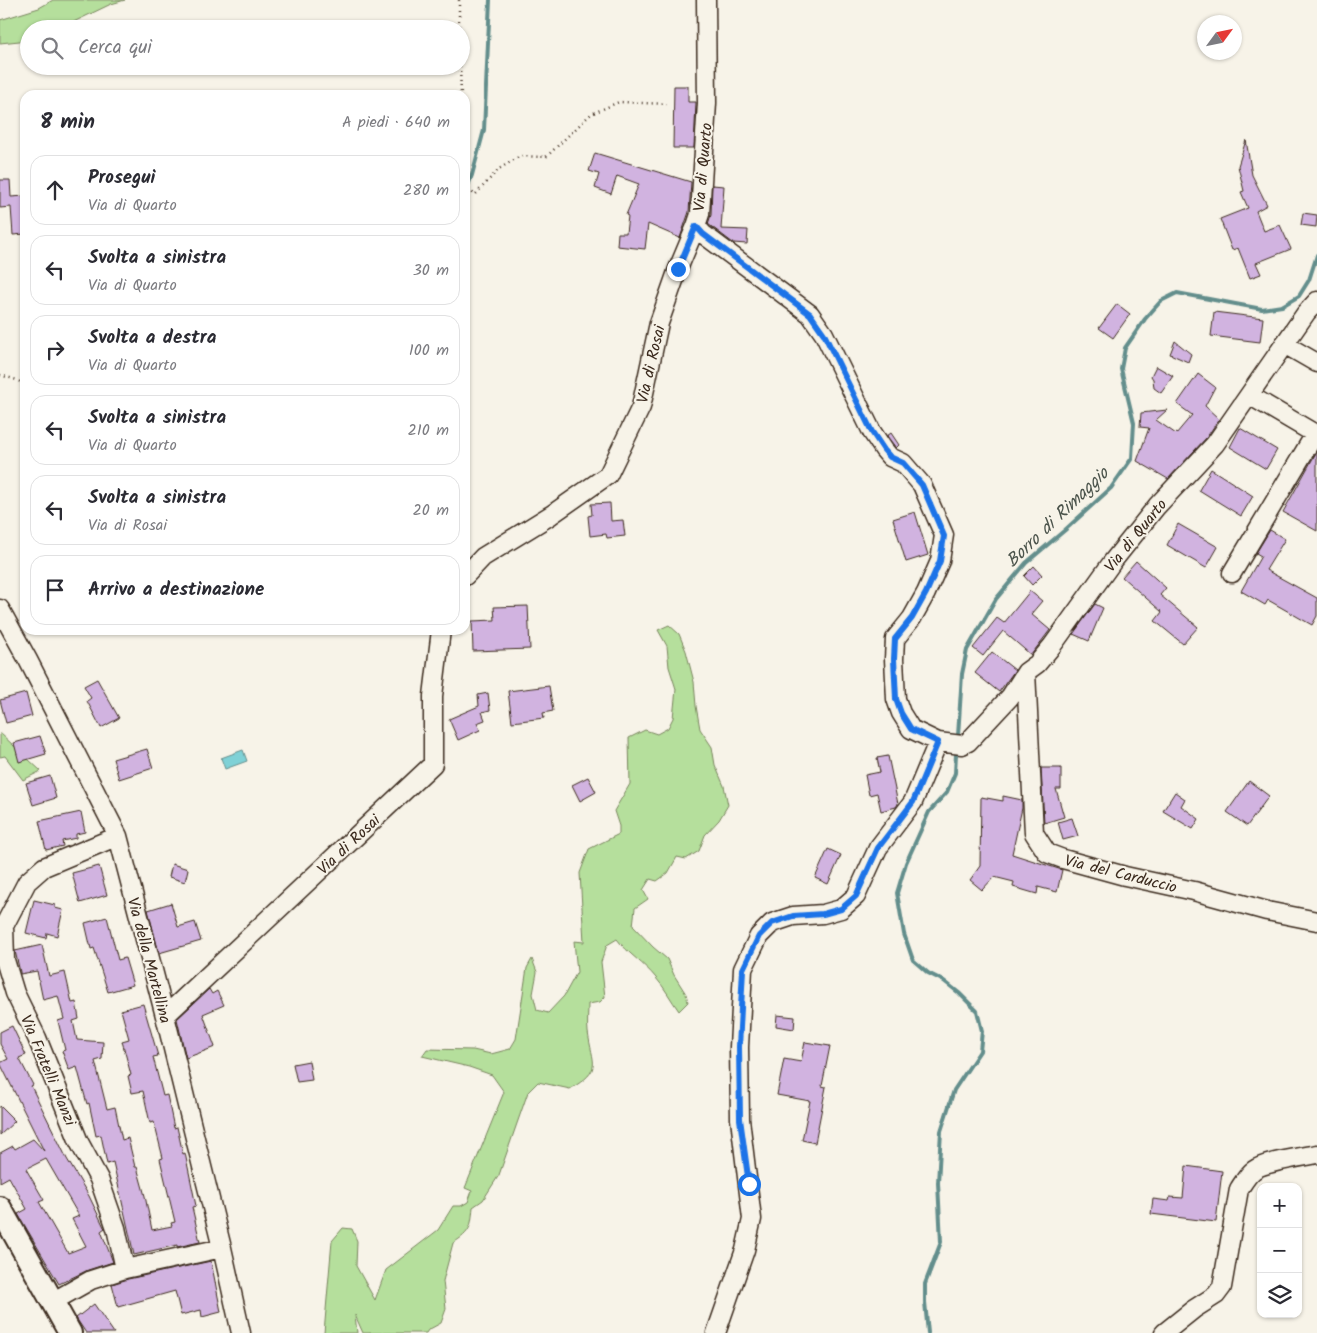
<!DOCTYPE html>
<html lang="it">
<meta charset="utf-8">
<style>
:root{--surface:#fff;--page:#f7f7f7;--text:#2b2b33;--muted:#7c7c81;--line:#e1e1e2}
body{margin:0;font-family:Kalam,sans-serif;background:var(--page);color:var(--text)}
.controls{position:absolute;right:15px;bottom:15px;display:grid;overflow:hidden;border-radius:10px;box-shadow:0 1px 4px #0004}
.controls button{width:45px;height:45px;display:grid;place-items:center;padding:0;border:0;border-bottom:1px solid var(--line);background:var(--surface);color:var(--text);font:25px sans-serif}
.compass{position:absolute;left:1197px;top:15px;width:45px;height:45px;border-radius:50%;background:var(--surface);box-shadow:0 1px 4px #0004;rotate:57deg}
.stop{position:absolute;width:15px;height:15px;margin:-11px;border:4px solid #1a73e8;border-radius:50%;background:#fff}
.stop.end{background:#1a73e8;border-color:#fff;box-shadow:0 1px 5px #0008}
.list{margin:0;padding:0;list-style:none}
h2{display:flex;justify-content:space-between;align-items:center;height:65px;margin:0;padding:0 20px;font-size:21px}
h2 small{font-size:16px;font-weight:400;color:var(--muted)}
.list li{display:grid;grid-template-columns:32px 1fr auto;gap:15px;align-items:center;box-sizing:border-box;height:70px;margin:0 10px 10px;padding:0 10px;border:1px solid var(--line);border-radius:15px}
.list b{display:block;font-size:19px;white-space:nowrap}
.list p{margin:0;font-size:16px;white-space:nowrap;color:var(--muted)}
.list em{font-size:16px;font-style:normal;color:var(--muted)}
.icon{flex:none;width:28px;height:28px;fill:none;stroke:currentColor;stroke-width:2;stroke-linecap:round;stroke-linejoin:round}
.map{position:relative;flex:none;width:1317px;height:1333px;overflow:hidden}
.search{position:absolute;background:var(--surface);box-shadow:0 1px 4px #0004;left:20px;top:20px;width:450px;height:55px;display:flex;align-items:center;gap:12px;box-sizing:border-box;padding:0 18px;border-radius:28px;color:var(--muted);font-size:19px}
.panel{position:absolute;background:var(--surface);box-shadow:0 1px 4px #0004;left:20px;top:90px;width:450px;height:545px;border-radius:15px}
.map>svg:first-child{display:block}
.green{fill:#b5df9c;stroke:#78845d}
.water{fill:#7fd1d6;stroke:#648e8c}
.lines{fill:none;stroke-linecap:round;stroke-linejoin:round}
.stream{stroke:#648e8c;stroke-width:4}
.building{fill:#d1b3e0;stroke:#3b2a1e;fill-rule:evenodd}
.minor-casing{stroke:#3b2a1e;stroke-width:21}
.major-casing{stroke:#3b2a1e;stroke-width:26}
.path{stroke:#3b2a1e;stroke-width:2.5;stroke-dasharray:1 4;stroke-linecap:butt}
.minor{stroke:#f7f3e8;stroke-width:18}
.major{stroke:#f7f3e8;stroke-width:22}
.route{stroke:#1a73e8;stroke-width:6}
.labels{text-anchor:middle;stroke-width:4;stroke-linejoin:round;paint-order:stroke}
.street-label{font-size:16px;fill:#3b2a1e;stroke:#f7f3e8}
.water-label{font-size:18px;font-style:italic;fill:#4c544c;stroke:#f7f3e8}
</style>
<div class="map">
<svg width="1317" height="1333" viewBox="0 0 1317 1333">
<rect width="100%" height="100%" fill="#f7f3e8"/>
<filter id="ink" filterUnits="userSpaceOnUse"><feTurbulence type="fractalNoise" baseFrequency=".02" numOctaves="2"/><feDisplacementMap in="SourceGraphic" scale="10" xChannelSelector="R" yChannelSelector="G"/><feConvolveMatrix kernelMatrix="1 2 1 2 8 2 1 2 1" color-interpolation-filters="sRGB"/></filter>
<g filter="url(#ink)">
<path class="green" d="M53,0H125L111,4L59,29H29V40L0,43V20L39,8Z
M669,625L679,634L686,651L694,682L696,706L700,729L712,747L715,765L724,786L728,805L719,820L705,835L699,851L686,859L677,857L668,873L657,881L650,879L643,890L648,899L635,908L633,926L653,947L667,959L674,975L686,994L688,1002L679,1011C671,1000 665,988 656,978C644,963 628,954 617,939L607,945L601,962L605,997L600,1002L588,1004C588,1013 587,1023 588,1032C592,1064 604,1069 570,1089L538,1082L528,1092L499,1175L483,1200L473,1207C471,1227 471,1232 453,1243L443,1281L446,1309L441,1323L428,1330L426,1333H363L355,1315L357,1333H324L332,1241L343,1228L352,1229L357,1241L356,1266L375,1300L386,1270L438,1230L453,1206H461L468,1202L472,1191L465,1188L504,1092L492,1075L469,1067L422,1056L427,1049L473,1050L491,1054L510,1049L516,1039L527,968L532,959L537,972L533,994L537,1010L548,1013L564,996L577,972L574,941L584,942L580,873L589,849L619,834V826L614,811L630,784L629,738L645,730L657,734L668,728L673,718L676,689L669,667L667,646L658,630Z
M0,733L41,771L23,780L5,756L0,757Z"/>
<path class="water" d="M243,750L247,761L225,769L221,758Z"/>
<g class="lines">
<path class="stream" d="M465,193L472,175L484,130L490,0
M958,736L962,674L967,650L996,599L1026,563L1065,530L1111,488L1132,458L1134,423L1121,369L1125,348L1145,319L1161,301L1177,293L1262,309L1282,306L1299,296L1309,280L1317,255
M928,1333L925,1302V1284L941,1242L938,1183L941,1131L954,1090L980,1051L982,1031L977,1011L959,993L944,981L928,973L913,960L904,934L897,893L906,863L929,812L947,792L955,773L956,754"/>
</g>
<path class="building" d="M674,86H688V102H696L694,148H673Z
M1246,140L1252,175L1267,205L1256,211L1264,231L1280,225L1291,249L1256,263L1261,274L1250,278L1238,248L1232,250L1220,219L1248,208L1241,192L1244,191L1238,166Z
M595,153L691,182L689,212L680,238L648,224L645,249L617,246L618,233H626L628,216L626,215L639,184L617,176L611,194L595,188L599,174L589,171Z
M0,180H10L11,197L25,196V234L13,235L11,207L0,208Z
M712,185L724,186L721,229L748,230L747,244L733,243L708,224L711,215Z
M1303,213L1317,215L1316,227L1301,225Z
M1117,304L1130,314L1113,338L1099,328Z
M1214,312L1263,318L1260,342L1211,336Z
M1175,341L1191,354L1188,362L1170,354Z
M1156,366L1173,376L1161,393L1154,388L1153,379L1151,376Z
M1198,374L1215,387L1205,406L1219,419L1207,437L1168,479L1137,461L1149,428L1140,427L1141,413L1167,410L1156,420L1176,434L1192,415L1177,404Z
M1240,428L1277,450L1266,469L1230,447Z
M891,433L899,445L896,448L887,436Z
M1317,451V531L1283,512Z
M1211,469L1253,496L1241,516L1199,490Z
M610,503L611,521L623,520L625,536L607,538L606,534L590,536L588,516L592,515L591,504Z
M915,512L928,555L906,562L893,519Z
M1178,524L1218,547L1206,568L1167,545Z
M1270,530L1285,539L1266,570L1317,598V616L1312,625L1268,600L1265,605L1241,591L1261,556L1256,553Z
M1136,561L1166,588L1160,595L1198,627L1183,644L1155,621L1162,612L1122,577Z
M1034,566L1042,575L1032,585L1024,576Z
M1030,591L1042,601L1031,614L1050,630L1031,655L1003,631L983,656L973,648L997,618L1004,623Z
M1095,604L1103,608L1089,641L1073,634Z
M528,606L530,649L473,651L472,621L495,620L494,607Z
M992,652L1015,670L999,692L975,673Z
M97,679L119,718L101,728L87,701L91,698L84,686Z
M549,686L553,711L543,713L544,718L512,722L508,691Z
M26,693L32,716L6,723L0,700Z
M488,693L490,710L482,712L485,720L477,723L480,730L458,740L449,719L479,706L478,695Z
M40,736L46,754L19,762L14,743Z
M147,749L153,768L119,779L113,759Z
M888,756L898,804L896,807L881,811L877,793L869,795L865,775L880,772L877,758Z
M1041,768H1061V789H1056L1064,817L1044,823Z
M50,776L56,798L33,805L26,783Z
M588,777L596,792L580,801L572,785Z
M1249,781L1269,796L1247,826L1227,812Z
M1175,792L1185,799L1181,806L1199,819L1193,829L1163,811Z
M1003,796L1022,800V808L1012,854L1062,870L1057,892L1038,887L1037,894L1013,887L1014,882L994,877L982,890L970,880L980,866L981,797L1003,801Z
M81,812L85,832L76,834V838L62,841L63,846L46,850L39,821Z
M1072,818L1078,836L1063,840L1058,822Z
M828,849L841,855L828,884L815,878Z
M172,864L188,869L185,882L169,877Z
M99,866L107,895L80,903L72,873Z
M34,900L55,905V908L63,910L57,936L47,933L46,938L26,933Z
M171,903L178,927L195,922L201,941L159,953L148,910Z
M107,917L118,960L125,958L133,985L108,992L94,948L91,949L85,923Z
M42,945L49,976L65,972L72,1003L76,1002L79,1019L73,1021L77,1040L103,1042L102,1059L95,1061L107,1109L115,1107L122,1140L128,1138L135,1167H137L145,1196L152,1230L172,1226L171,1223L175,1222L160,1159L163,1158L154,1122L150,1123L143,1091L132,1093L128,1076L131,1075L122,1041L129,1039L121,1010L143,1004L158,1056L153,1057L163,1096L167,1095L174,1128L177,1127L183,1154L185,1153L196,1206L192,1207L200,1242L177,1247V1245L134,1255L113,1162L107,1164L101,1135L96,1136L89,1103L87,1104L77,1067L69,1070L62,1051L65,1050L58,1021L64,1019L58,996L43,1000L37,971L20,974V972L15,951Z
M209,989L212,994L217,991L224,1005L203,1014L215,1047L186,1058L177,1019Z
M777,1015L795,1017L794,1029L776,1026Z
M12,1026L26,1055L19,1058L33,1085L31,1086L67,1159L89,1196L104,1227L105,1228L101,1231L113,1262L88,1270L59,1284L18,1214L27,1209L9,1177L0,1182V1153L13,1146L15,1149L33,1139L44,1151L0,1063L8,1059L0,1044V1032ZM46,1159L79,1216L72,1219L86,1246L68,1253L39,1202L44,1200L26,1169Z
M805,1042L830,1046L822,1086L826,1087L815,1143L802,1140L810,1101L777,1095L784,1059L801,1062Z
M309,1061L312,1080L297,1082L293,1064Z
M0,1106L15,1121L0,1135Z
M1186,1166L1222,1171L1216,1222L1151,1214L1153,1199L1169,1201L1170,1197L1183,1198Z
M211,1261L221,1312L202,1317L201,1310L181,1315L175,1291L118,1307L112,1284L128,1279Z
M94,1304L114,1333H86L76,1318Z"/>
<g class="lines">
<g class="minor-casing">
<path id="minor" d="M706,0L707,103L700,214L696,226L703,234L810,314L824,334L872,432L884,450L890,457L903,463L922,485L944,535L940,561L926,593L912,618L895,639L894,659L896,699L901,713L911,729L938,742L962,745L968,742L1010,697L1026,672L1037,664L1052,646L1113,561L1157,506L1215,444L1306,313L1317,301
M1284,344L1317,363
M1249,395L1317,435
M1232,573L1315,434
M465,576L483,557L551,515L608,475L641,407L659,323L678,269L696,226
M0,609L28,660L118,836L165,1016L222,1248L241,1333
M1026,672L1034,833L1047,853L1063,859L1125,876L1194,891L1267,911L1317,921
M118,836L44,867L27,882L4,926L5,960L15,993L37,1038L79,1142L99,1179L116,1228L125,1269
M165,1016L433,764V696L441,630
M52,1302L91,1280L125,1269L222,1248
M716,1333L745,1250L752,1219L740,1119L739,1047L743,969L759,936L772,923L793,916L823,914L841,909L856,896L878,848L913,802L938,742
M1164,1333L1194,1309L1216,1295L1222,1287L1239,1189C1243,1183 1248,1174 1254,1170C1264,1162 1303,1157 1317,1154"/>
</g>
<g class="major-casing">
<path id="major" d="M0,1208L70,1333"/>
</g>
<path class="path" d="M459,0V29
M460,66L461,95
M465,186L475,195L499,169L520,156L546,157L591,114L619,102L667,104
M0,375L17,380L25,385"/>
<use href="#minor" class="minor"/>
<use href="#major" class="major"/>
</g>
</g>
<g class="lines" filter="url(#ink)">
<path class="route" d="M678,269L696,226L703,234L810,314L824,334L872,432L884,450L890,457L903,463L922,485L944,536L940,561L926,593L912,618L895,639L894,659L896,699L901,713L911,729L938,742L913,802L878,848L856,896L841,909L823,914L793,916L772,923L759,936L743,969L739,1047L740,1119L749,1184"/>
</g>
<g class="labels">
<g class="street-label">
<text transform="translate(702 167) rotate(-85)" y="6">Via di Quarto</text>
<text transform="translate(650 364) rotate(-77)" y="6">Via di Rosai</text>
<text transform="translate(1135 535) rotate(-51)" y="6">Via di Quarto</text>
<text transform="translate(348 844) rotate(-43)" y="6">Via di Rosai</text>
<text transform="translate(1121 873) rotate(14)" y="6">Via del Carduccio</text>
<text transform="translate(150 960) rotate(75)" y="6">Via della Martellina</text>
<text transform="translate(49 1070) rotate(67)" y="6">Via Fratelli Manzi</text>
</g>
<g class="water-label">
<text transform="translate(1057 517) rotate(-44)" y="6">Borro di Rimaggio</text>
</g>
</g>
</svg>
<div class="controls">
<button>+</button>
<button>−</button>
<button><svg class="icon" aria-label="layers" viewBox="0 0 24 24"><path d="M12 4l9 5-9 5-9-5zM3 14l9 5 9-5"/></svg></button>
</div>
<svg class="compass" viewBox="-18 -18 36 36"><path d="M0-13l5 13h-10z" fill="#e53935"/><path d="M0 13l5-13h-10z" fill="#7c7c81"/></svg>
<div class="stop" style="left:749px;top:1184px"></div>
<div class="stop end" style="left:678px;top:269px"></div>
<div class="search"><svg class="icon" aria-label="search" viewBox="0 0 24 24"><circle cx="10" cy="10" r="6"/><path d="M15 15l6 6"/></svg>Cerca qui</div>
<section class="panel">
<h2>8 min<small>A piedi · 640 m</small></h2>
<ul class="list">
<li><svg class="icon" aria-label="ahead" viewBox="0 0 24 24"><path d="M12 20V5M6 11l6-6 6 6"/></svg><div><b>Prosegui</b><p>Via di Quarto</p></div><em>280 m</em></li>
<li><svg class="icon" aria-label="left" viewBox="0 0 24 24"><path d="M17 20v-9H6M10 6l-5 5 5 5"/></svg><div><b>Svolta a sinistra</b><p>Via di Quarto</p></div><em>30 m</em></li>
<li><svg class="icon" aria-label="right" viewBox="0 0 24 24"><path d="M7 20v-9h11M14 6l5 5-5 5"/></svg><div><b>Svolta a destra</b><p>Via di Quarto</p></div><em>100 m</em></li>
<li><svg class="icon" aria-label="left" viewBox="0 0 24 24"><path d="M17 20v-9H6M10 6l-5 5 5 5"/></svg><div><b>Svolta a sinistra</b><p>Via di Quarto</p></div><em>210 m</em></li>
<li><svg class="icon" aria-label="left" viewBox="0 0 24 24"><path d="M17 20v-9H6M10 6l-5 5 5 5"/></svg><div><b>Svolta a sinistra</b><p>Via di Rosai</p></div><em>20 m</em></li>
<li><svg class="icon" aria-label="arrive" viewBox="0 0 24 24"><path d="M6 21V4h12l-3 4 3 4H6"/></svg><div><b>Arrivo a destinazione</b></div></li>
</ul>
</section>
</div>
